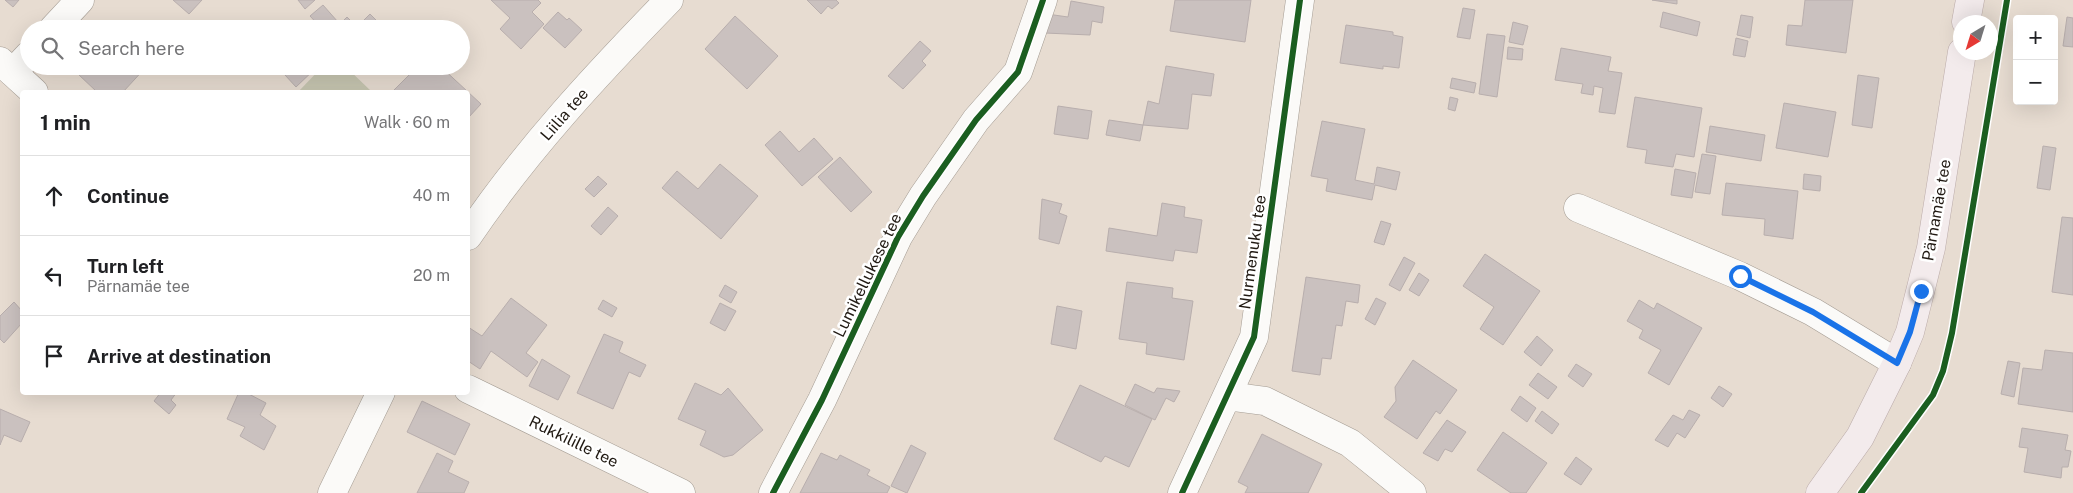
<!DOCTYPE html>
<meta charset="utf-8">
<style>
:root{--surface:#fff;--page:#f2f2f2;--text:#202124;--muted:#757577;--line:#e0e0e0}
body{margin:0;font-family:"Public Sans",sans-serif;background:var(--page);color:var(--text)}
.controls{position:absolute;right:15px;top:15px;display:grid;overflow:hidden;border-radius:5px;box-shadow:0 5px 20px #0002}
.controls button{width:45px;height:45px;display:grid;place-items:center;padding:0;border:0;border-bottom:1px solid var(--line);background:var(--surface);color:var(--text);font:25px sans-serif}
.compass{position:absolute;left:1953px;top:15px;width:45px;height:45px;border-radius:50%;background:var(--surface);box-shadow:0 5px 20px #0002;rotate:218deg}
.stop{position:absolute;width:15px;height:15px;margin:-11px;border:4px solid #1a73e8;border-radius:50%;background:#fff}
.stop.end{background:#1a73e8;border-color:#fff;box-shadow:0 1px 5px #0008}
.list{margin:0;padding:0;list-style:none}
h2{display:flex;justify-content:space-between;align-items:center;height:65px;margin:0;padding:0 20px;font-size:21px}
h2 small{font-size:16px;font-weight:400;color:var(--muted)}
.list li{display:grid;grid-template-columns:32px 1fr auto;gap:15px;align-items:center;box-sizing:border-box;height:80px;padding:0 20px;border-top:1px solid var(--line)}
.list b{display:block;font-size:19px;white-space:nowrap}
.list p{margin:0;font-size:16px;white-space:nowrap;color:var(--muted)}
.list em{font-size:16px;font-style:normal;color:var(--muted)}
.icon{flex:none;width:28px;height:28px;fill:none;stroke:currentColor;stroke-width:2;stroke-linecap:round;stroke-linejoin:round}
.map{position:relative;flex:none;width:2073px;height:493px;overflow:hidden}
.search{position:absolute;background:var(--surface);box-shadow:0 5px 20px #0002;left:20px;top:20px;width:450px;height:55px;display:flex;align-items:center;gap:12px;box-sizing:border-box;padding:0 18px;border-radius:28px;color:var(--muted);font-size:19px}
.panel{position:absolute;background:var(--surface);box-shadow:0 5px 20px #0002;left:20px;top:90px;width:450px;height:305px;border-radius:5px}
.map>svg:first-child{display:block}
.green{fill:#c7c6b1}
.building{fill:#cac1bf;stroke:#b8aead}
.lines{fill:none;stroke-linecap:round;stroke-linejoin:round}
.minor-casing{stroke:#a49c93;stroke-width:29}
.major-casing{stroke:#baaaa8;stroke-width:29}
.minor{stroke:#fbfaf8;stroke-width:28}
.major{stroke:#f3ebec;stroke-width:28}
.cycleway-casing{stroke:#fff;stroke-width:9}
.cycleway{stroke:#1b5e20;stroke-width:6}
.route{stroke:#1a73e8;stroke-width:6}
.labels{text-anchor:middle;stroke-width:5;stroke-linejoin:round;paint-order:stroke}
.street-label{font-size:16px;fill:#211a13;stroke:#fff}
</style>
<div class="map">
<svg width="2073" height="493" viewBox="0 0 2073 493">
<rect width="100%" height="100%" fill="#e7dcd1"/>
<path class="green" d="M323,66H345L372,92H298Z"/>
<path class="building" d="M5,0H19L13,7Z
M173,0H202L189,14Z
M298,0H315L305,9Z
M491,0H538L541,3L532,12L544,24L521,49L500,29L510,18Z
M807,0H836L839,3L832,9L828,6L821,14Z
M1175,0H1251L1245,42L1170,31Z
M1652,0H1677V4Z
M1805,0H1853L1846,53L1786,45L1788,25L1802,26Z
M1071,1L1104,7L1102,23L1092,21L1090,35L1045,33L1047,14L1068,17Z
M323,5L338,22L330,29H322L310,16Z
M1463,8L1475,10L1470,39L1457,37Z
M558,12L567,20L569,18L582,30L565,48L543,28Z
M1663,12L1700,22L1697,36L1660,27Z
M370,14L382,26L379,29H355Z
M1741,15L1753,17L1750,38L1737,35Z
M735,16L778,56L747,89L705,49Z
M347,17L356,26L353,29H335Z
M2067,17L2073,18V47L2063,46Z
M1513,22L1528,26L1523,45L1509,42Z
M1346,25L1393,32V35L1403,37L1399,68L1383,66V69L1340,63Z
M1487,34L1505,36L1497,97L1479,94Z
M1736,38L1748,41L1745,57L1733,55Z
M920,41L931,51L922,61L926,65L903,89L888,76Z
M1508,47L1523,49L1522,60L1507,59Z
M1561,48L1611,57L1608,71L1622,73L1615,114L1599,112L1603,88L1594,86L1593,95L1581,93L1583,84L1555,80Z
M86,66H147L123,92H97L78,74Z
M294,66H316L317,67L296,87L285,75Z
M418,66L432,68L440,66L481,104L468,118V92H392Z
M1166,66L1214,74L1211,96L1192,94L1188,129L1143,125L1148,101L1159,104Z
M1858,75L1879,78L1872,128L1852,125Z
M1452,78L1476,83L1474,93L1450,88Z
M1450,97L1458,99L1455,111L1448,109Z
M1635,97L1702,108L1694,157L1676,154L1673,167L1645,163L1647,150L1627,147Z
M1784,103L1836,112L1828,157L1776,148Z
M1058,106L1092,111L1088,139L1054,134Z
M1109,120L1143,125L1140,141L1106,135Z
M1322,121L1365,129L1355,180L1374,184L1377,167L1400,172L1396,190L1375,185L1372,200L1326,191L1328,179L1311,176Z
M1710,126L1765,135L1761,161L1706,152Z
M780,131L799,152L814,138L833,159L802,186L765,145Z
M2043,146L2056,148L2050,190L2037,188Z
M1702,154L1716,156L1710,194L1695,192Z
M840,157L872,192L851,212L818,177Z
M720,164L758,196L721,239L662,188L677,171L698,189Z
M1675,169L1696,173L1692,198L1671,195Z
M1804,174L1821,176L1820,191L1803,189Z
M598,176L607,184L594,197L585,189Z
M1726,183L1798,191L1793,239L1764,235L1765,219L1722,215Z
M1042,199L1062,204L1059,213L1067,216L1059,244L1039,239Z
M1162,203L1185,207L1184,217L1202,220L1197,253L1175,250L1173,261L1106,251L1109,228L1157,236Z
M608,207L618,216L601,235L591,226Z
M2062,217L2073,218V295L2052,292Z
M1381,221L1391,224L1384,245L1374,242Z
M1485,254L1540,291L1503,345L1480,329L1494,307L1463,286Z
M1404,257L1415,263L1400,291L1389,285Z
M1419,273L1429,280L1419,296L1409,290Z
M1306,277L1360,285L1358,303L1346,301L1342,326L1336,325L1331,359L1322,358L1320,375L1292,371Z
M1127,282L1173,288L1172,298L1193,301L1184,360L1146,354L1147,343L1119,339Z
M725,285L737,292L731,303L719,296Z
M511,298L547,325L526,353L538,362L527,377L491,351L480,369L468,361V327L482,336Z
M1376,298L1386,303L1375,325L1365,319Z
M603,300L617,308L612,317L598,309Z
M1639,300L1654,309L1657,303L1702,328L1669,385L1648,373L1661,350L1639,338L1643,330L1627,321Z
M14,302L22,311V323L4,343L0,339V316Z
M720,303L736,311L725,331L710,323Z
M1057,306L1082,311L1076,349L1051,344Z
M604,334L623,342L619,352L646,365L640,377L629,372L613,409L577,393Z
M1537,336L1553,350L1541,366L1524,352Z
M2045,350L2073,353V412L2018,404L2023,368L2042,370Z
M542,359L570,376L558,400L529,386Z
M1413,360L1457,390L1440,414L1436,411L1417,439L1384,417L1396,401L1395,387Z
M2008,361L2020,363L2014,397L2001,394Z
M1576,364L1592,374L1583,387L1568,376Z
M1538,373L1557,387L1548,399L1529,385Z
M695,383L721,395L728,388L763,430L733,455L724,457L700,445L706,431L678,419Z
M1135,384L1154,393L1157,388L1180,391L1174,402L1166,398L1155,420L1125,405Z
M1080,385L1152,419L1129,467L1105,456L1101,462L1054,439Z
M1719,386L1732,394L1723,407L1711,398Z
M161,392H177L171,400L176,405L169,414L154,401Z
M239,392H245L266,403L260,415L276,426L264,450L240,436L245,427L227,419Z
M1520,396L1536,408L1527,422L1511,410Z
M422,401L470,424L455,455L407,432Z
M0,409L30,422L21,442L4,435L0,445Z
M1689,410L1700,415L1685,438L1677,433L1668,447L1655,440L1673,415L1683,420Z
M1542,411L1559,424L1552,434L1535,421Z
M1447,420L1466,432L1452,452L1445,449L1438,461L1423,453Z
M2022,428L2068,435L2065,450L2071,451L2068,467H2062L2061,478L2024,472L2028,448L2019,447Z
M1503,432L1547,463L1526,493H1511L1477,470Z
M1262,434L1322,464L1308,493H1245L1248,487L1238,482Z
M911,445L926,453L907,493L891,486Z
M437,453L453,461L448,472L469,482L464,493H417Z
M821,453L837,460L840,455L870,470L867,475L890,487L887,493H800Z
M1576,457L1592,469L1581,485L1564,474Z"/>
<g class="lines">
<g class="minor-casing">
<path id="minor" d="M53,29L80,0
M0,61L34,92
M13,72L29,55
M1578,208L1740,276L1813,312L1897,363
M468,236C526,150 597,74 669,0
M468,389L681,493
M1227,396L1265,401L1350,443L1412,493
M332,493L381,392
M773,493L822,400L898,237L923,196L976,120L1018,72L1043,0
M1182,493L1254,337L1300,0"/>
</g>
<g class="major-casing">
<path id="major" d="M1966,22L1970,0
M1820,493L1860,437L1897,363L1910,332L1931,248L1962,52"/>
</g>
<use href="#minor" class="minor"/>
<use href="#major" class="major"/>
<g class="cycleway-casing">
<path id="cycleway" d="M773,493L822,400L898,237L923,196L976,120L1018,72L1043,0
M1182,493L1254,337L1300,0
M1861,493L1933,395L1943,371L1952,333L2007,0"/>
</g>
<use href="#cycleway" class="cycleway"/>
</g>
<g class="lines">
<path class="route" d="M1740,276L1813,312L1897,363L1910,332L1921,291"/>
</g>
<g class="labels">
<g class="street-label">
<text transform="translate(564 114) rotate(-49)" y="6">Liilia tee</text>
<text transform="translate(1936 210) rotate(-80)" y="6">Pärnamäe tee</text>
<text transform="translate(1252 252) rotate(-82)" y="6">Nurmenuku tee</text>
<text transform="translate(867 275) rotate(-64)" y="6">Lumikellukese tee</text>
<text transform="translate(574 441) rotate(26)" y="6">Rukkilille tee</text>
</g>
</g>
</svg>
<div class="controls">
<button>+</button>
<button>−</button>
</div>
<svg class="compass" viewBox="-18 -18 36 36"><path d="M0-13l5 13h-10z" fill="#e53935"/><path d="M0 13l5-13h-10z" fill="#757577"/></svg>
<div class="stop" style="left:1740px;top:276px"></div>
<div class="stop end" style="left:1921px;top:291px"></div>
<div class="search"><svg class="icon" aria-label="search" viewBox="0 0 24 24"><circle cx="10" cy="10" r="6"/><path d="M15 15l6 6"/></svg>Search here</div>
<section class="panel">
<h2>1 min<small>Walk · 60 m</small></h2>
<ul class="list">
<li><svg class="icon" aria-label="ahead" viewBox="0 0 24 24"><path d="M12 20V5M6 11l6-6 6 6"/></svg><div><b>Continue</b></div><em>40 m</em></li>
<li><svg class="icon" aria-label="left" viewBox="0 0 24 24"><path d="M17 20v-9H6M10 6l-5 5 5 5"/></svg><div><b>Turn left</b><p>Pärnamäe tee</p></div><em>20 m</em></li>
<li><svg class="icon" aria-label="arrive" viewBox="0 0 24 24"><path d="M6 21V4h12l-3 4 3 4H6"/></svg><div><b>Arrive at destination</b></div></li>
</ul>
</section>
</div>
